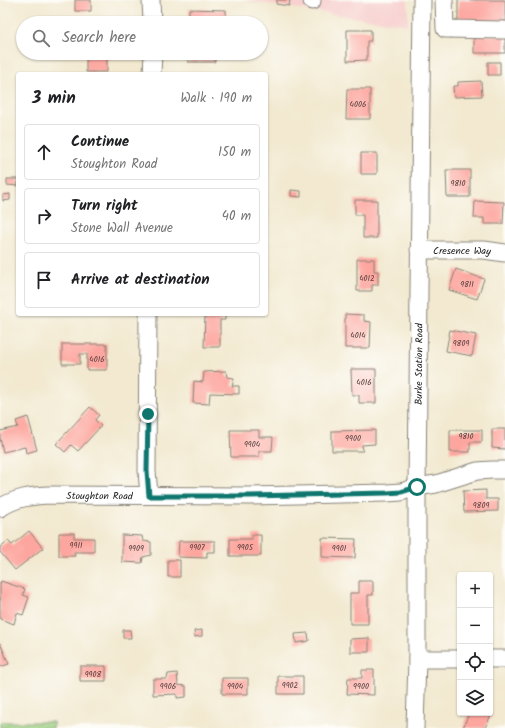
<!DOCTYPE html>
<meta charset="utf-8">
<style>
:root{--surface:#fff;--page:#f2f2f2;--text:#202124;--muted:#757577;--line:#e0e0e0}
body{margin:0;font-family:Kalam,sans-serif;background:var(--page);color:var(--text)}
.controls{position:absolute;right:12px;bottom:12px;display:grid;overflow:hidden;border-radius:4px;box-shadow:0 1px 3px #0004}
.controls button{width:36px;height:36px;display:grid;place-items:center;padding:0;border:0;border-bottom:1px solid var(--line);background:var(--surface);color:var(--text);font:20px sans-serif}
.stop{position:absolute;width:12px;height:12px;margin:-9px;border:3px solid #0f766e;border-radius:50%;background:#fff}
.stop.end{background:#0f766e;border-color:#fff;box-shadow:0 1px 4px #0008}
.list{margin:0;padding:0;list-style:none}
h2{display:flex;justify-content:space-between;align-items:center;height:52px;margin:0;padding:0 16px;font-size:17px}
h2 small{font-size:13px;font-weight:400;color:var(--muted)}
.list li{display:grid;grid-template-columns:26px 1fr auto;gap:12px;align-items:center;box-sizing:border-box;height:56px;margin:0 8px 8px;padding:0 8px;border:1px solid var(--line);border-radius:4px}
.list b{display:block;font-size:15px;white-space:nowrap}
.list p{margin:0;font-size:13px;white-space:nowrap;color:var(--muted)}
.list em{font-size:13px;font-style:normal;color:var(--muted)}
.icon{flex:none;width:22px;height:22px;fill:none;stroke:currentColor;stroke-width:2;stroke-linecap:round;stroke-linejoin:round}
.map{position:relative;flex:none;width:505px;height:728px;overflow:hidden}
.search{position:absolute;background:var(--surface);box-shadow:0 1px 3px #0004;left:16px;top:16px;width:252px;height:44px;display:flex;align-items:center;gap:10px;box-sizing:border-box;padding:0 14px;border-radius:22px;color:var(--muted);font-size:15px}
.panel{position:absolute;background:var(--surface);box-shadow:0 1px 3px #0004;left:16px;top:72px;width:252px;height:244px;border-radius:4px}
.map>svg:first-child{display:block}
.built{fill:#f7d0cf}
.green{fill:#9bcf80;stroke:#5c764e}
.building{fill:#fda69f}
.lines{fill:none;stroke-linecap:round;stroke-linejoin:round}
.minor-casing{stroke:#878276;stroke-width:19}
.minor{stroke:#fff;stroke-width:17}
.route{stroke:#0f766e;stroke-width:5}
.labels{text-anchor:middle;stroke-width:4;stroke-linejoin:round;paint-order:stroke}
.number-label{font-size:8px;fill:#543e3d}
.street-label{font-size:10px;fill:#1c1c1c;stroke:#fdfcf7}
</style>
<div class="map">
<svg width="505" height="728" viewBox="0 0 505 728">
<rect width="100%" height="100%" fill="#fdfcf7"/>
<filter id="ink" filterUnits="userSpaceOnUse"><feTurbulence type="fractalNoise" baseFrequency=".025" numOctaves="2"/><feDisplacementMap in="SourceGraphic" scale="8" xChannelSelector="R" yChannelSelector="G"/><feConvolveMatrix kernelMatrix="1 2 1 2 8 2 1 2 1" color-interpolation-filters="sRGB"/></filter>
<filter id="wash" filterUnits="userSpaceOnUse"><feTurbulence type="fractalNoise" baseFrequency=".012" numOctaves="4" result="noise"/><feDisplacementMap in="SourceGraphic" scale="16" xChannelSelector="R" yChannelSelector="G"/><feGaussianBlur stdDeviation="0.9" result="paint"/><feColorMatrix in="noise" values="0 0 0 0 0 0 0 0 0 0 0 0 0 0 0 0 0 1.4 0 .05"/><feComposite in="paint" operator="in"/></filter>
<g filter="url(#wash)">
<rect width="100%" height="100%" fill="#f2e9d0"/>
<path class="built" d="M243,0H408V25L286,7Z"/>
<path class="green" d="M0,722H53V728H0Z"/>
<g id="blocks">
<path class="building" d="M75,0H91V11H75Z
M277,0H290L289,6L276,4Z
M458,0H505V23L458,22Z
M189,9L226,10V23H189Z
M347,30H371V41H367V60L347,61Z
M474,35H505V53H474Z
M86,53H107V72H86Z
M188,53H215V62H188Z
M488,62H500V75H488Z
M481,81L482,96L454,97L453,86H458V82Z
M347,89H370V119H346Z
M361,153H377V174H361Z
M446,170H470V197H447Z
M7,179H18V186L7,185Z
M291,190L301,191V197L291,196Z
M10,194V200L3,201V195Z
M355,200H377V238H363V215H355Z
M475,201L504,202L503,224H484V218H474Z
M357,259H374V271H378V285H372V291H357Z
M456,269L484,279L477,299L449,290Z
M205,314H225V320H220V347H204Z
M345,314L364,315V321L371,322L370,348H345Z
M450,330L476,335L472,356L446,351Z
M62,344H107V370H87V354H80V364H62Z
M351,369H376V403H359V395H352Z
M226,371L227,377L234,378L232,386H239V394L210,393L209,404L193,403L194,381L203,382L204,372Z
M90,407L99,415L95,420L101,426L78,451L71,445L65,452L56,444Z
M28,417L37,450L26,453L25,447L3,452L0,438V431L18,427L16,421Z
M492,429H505V449L492,448Z
M230,430H259V437H273L272,451H259V457H231Z
M375,430V444L362,445L363,451H332V431Z
M450,430H482V442H470V452H450Z
M486,490V499H498V511L464,512L463,491Z
M29,531L43,548L15,570L0,552V547L8,541L12,545Z
M59,533H74V538H94V552H74L75,556H59Z
M122,535L142,536L143,541L151,542V555L143,557L142,563L122,562Z
M252,535H261V556H230V539H252Z
M322,538L356,539L355,558L322,557Z
M179,541H215V552H207V558L178,557Z
M168,560H180V577H168Z
M1,581L25,589L23,595L29,597L23,615L17,613L14,624L0,619V601L1,598H0V584Z
M359,581H373V595H368V624H350V593H359Z
M123,630H130L131,638H123Z
M202,630V636L195,637L194,631Z
M308,633L309,641L296,643L295,634Z
M369,638V652H350V639Z
M0,643L9,664L0,667Z
M80,666H106V681H80Z
M362,670H374V695L347,694L348,678H362Z
M177,673L178,685L186,686V697L177,698V694L153,695V679H167L168,674Z
M278,676H303V694H278Z
M222,678H248V694H222Z
M469,713H492L485,728H463Z"/>
</g>
</g>
<g filter="url(#ink)">
<use href="#blocks" fill-opacity="0" stroke="#878276" stroke-width="1"/>
<g class="lines">
<g class="minor-casing">
<g id="minor">
<path d="M151,0L152,23"/>
<path d="M444,0L445,29L505,30"/>
<path d="M312,1V0"/>
<path d="M152,74L153,53"/>
<path id="s1" d="M419,250H484L505,253"/>
<path d="M148,314L147,471L149,495"/>
<path id="s2" d="M0,508C15,498 30,496 48,495L250,496L387,493L401,492L417,487L436,484L477,471L492,470H505"/>
<path d="M417,659H460"/>
<path d="M490,659H505"/>
<path id="s3" d="M415,728L417,659V487L422,0"/>
</g>
</g>
<use href="#minor" class="minor"/>
</g>
</g>
<g class="lines" filter="url(#ink)">
<path class="route" d="M148,414L147,471L149,496H250L387,493L401,492L417,487"/>
</g>
<g class="labels">
<g class="number-label">
<text x="358" y="107">4006</text>
<text x="458" y="186">9810</text>
<text x="367" y="281">4012</text>
<text x="467" y="287">9811</text>
<text x="358" y="338">4014</text>
<text x="461" y="346">9809</text>
<text x="97" y="362">4016</text>
<text x="364" y="385">4016</text>
<text x="466" y="439">9810</text>
<text x="353" y="441">9900</text>
<text x="252" y="447">9904</text>
<text x="481" y="508">9809</text>
<text x="76" y="548">9911</text>
<text x="197" y="550">9907</text>
<text x="245" y="550">9905</text>
<text x="136" y="551">9909</text>
<text x="339" y="551">9901</text>
<text x="93" y="677">9908</text>
<text x="290" y="688">9902</text>
<text x="168" y="689">9906</text>
<text x="235" y="689">9904</text>
<text x="361" y="689">9900</text>
</g>
<g class="street-label">
<text dy="4" stroke="none"><textPath href="#s1" startOffset="43">Cresence Way</textPath></text>
<text dy="4" stroke="none"><textPath href="#s3" startOffset="364">Burke Station Road</textPath></text>
<text dy="4" stroke="none"><textPath href="#s2" startOffset="102">Stoughton Road</textPath></text>
</g>
</g>
</svg>
<div class="controls">
<button>+</button>
<button>−</button>
<button><svg class="icon" aria-label="locate" viewBox="0 0 24 24"><circle cx="12" cy="12" r="6"/><path d="M12 2v4M12 18v4M2 12h4M18 12h4"/></svg></button>
<button><svg class="icon" aria-label="layers" viewBox="0 0 24 24"><path d="M12 4l9 5-9 5-9-5zM3 14l9 5 9-5"/></svg></button>
</div>
<div class="stop" style="left:417px;top:487px"></div>
<div class="stop end" style="left:148px;top:414px"></div>
<div class="search"><svg class="icon" aria-label="search" viewBox="0 0 24 24"><circle cx="10" cy="10" r="6"/><path d="M15 15l6 6"/></svg>Search here</div>
<section class="panel">
<h2>3 min<small>Walk · 190 m</small></h2>
<ul class="list">
<li><svg class="icon" aria-label="ahead" viewBox="0 0 24 24"><path d="M12 20V5M6 11l6-6 6 6"/></svg><div><b>Continue</b><p>Stoughton Road</p></div><em>150 m</em></li>
<li><svg class="icon" aria-label="right" viewBox="0 0 24 24"><path d="M7 20v-9h11M14 6l5 5-5 5"/></svg><div><b>Turn right</b><p>Stone Wall Avenue</p></div><em>40 m</em></li>
<li><svg class="icon" aria-label="arrive" viewBox="0 0 24 24"><path d="M6 21V4h12l-3 4 3 4H6"/></svg><div><b>Arrive at destination</b></div></li>
</ul>
</section>
</div>
